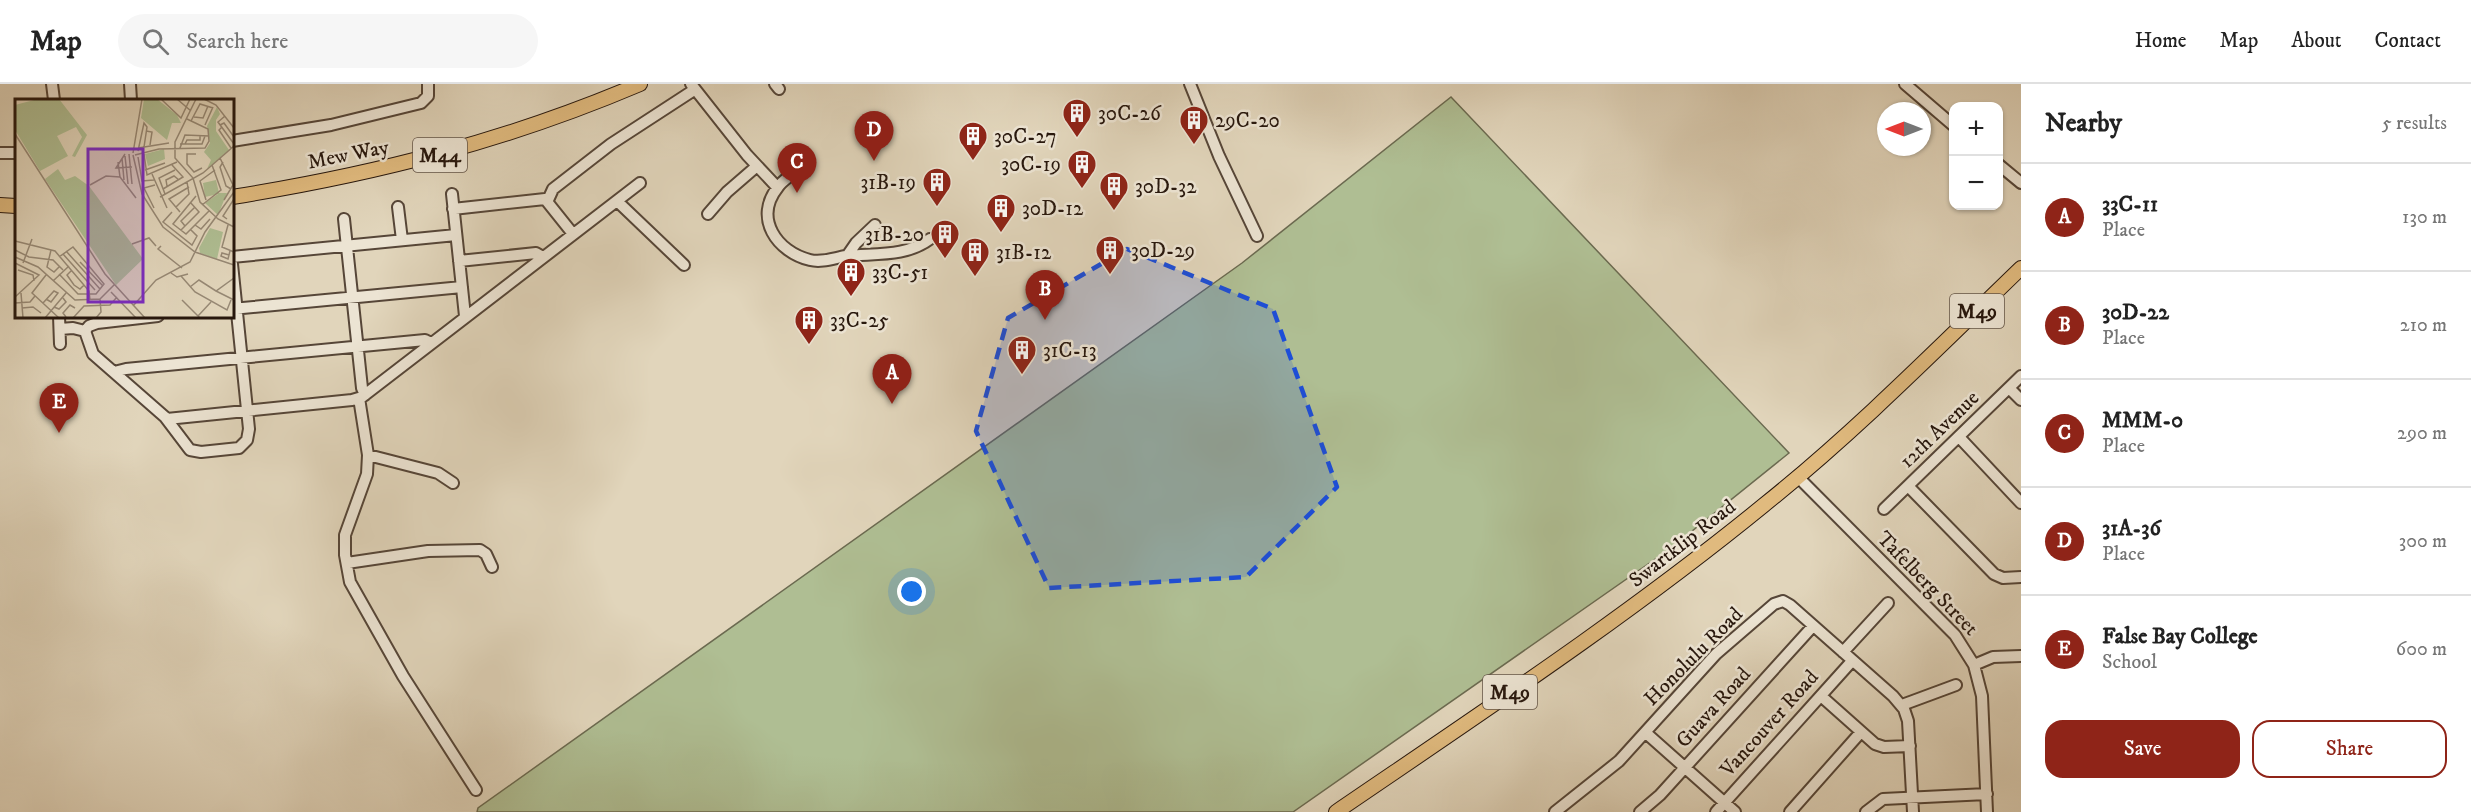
<!DOCTYPE html>
<meta charset="utf-8">
<style>
:root{--surface:#fff;--page:#f6f6f6;--text:#222;--muted:#767676;--line:#e0e0e0;--accent:#8f2418}
body{margin:0;font-family:"IM FELL DW Pica",serif;background:var(--page);color:var(--text)}
.controls{position:absolute;right:18px;top:18px;display:grid;overflow:hidden;border-radius:12px;box-shadow:0 2px 4px #0004}
.controls button{width:54px;height:54px;display:grid;place-items:center;padding:0;border:0;border-bottom:2px solid var(--line);background:var(--surface);color:var(--text);font:30px sans-serif}
.compass{position:absolute;left:1877px;top:18px;width:54px;height:54px;border-radius:50%;background:var(--surface);box-shadow:0 2px 4px #0004;rotate:270deg}
.you{position:absolute;left:912px;top:508px;width:21px;height:21px;margin:-15px;border:4px solid #fff;border-radius:50%;background:#1a73e8;box-shadow:0 0 0 9px #1a73e833}
.badge{display:grid;place-items:center;width:39px;height:39px;border-radius:50%;background:var(--accent);color:#fff;font-size:20px;font-weight:700}
.pin{position:absolute;translate:-50% -50px;filter:drop-shadow(0 2px 3px #0008)}
.pin::after{content:'';position:absolute;top:32px;width:21px;height:18px;background:inherit;clip-path:polygon(0 0,100% 0,50% 100%)}
.list{margin:0;padding:0;list-style:none}
h2{display:flex;justify-content:space-between;align-items:center;height:78px;margin:0;padding:0 24px;font-size:26px}
h2 small{font-size:20px;font-weight:400;color:var(--muted)}
.list li{display:grid;grid-template-columns:39px 1fr auto;gap:18px;align-items:center;box-sizing:border-box;height:108px;padding:0 24px;border-top:2px solid var(--line)}
.list b{display:block;font-size:22px;white-space:nowrap}
.list p{margin:0;font-size:20px;white-space:nowrap;color:var(--muted)}
.list em{font-size:20px;font-style:normal;color:var(--muted)}
.actions{display:flex;gap:12px;padding:18px 24px}
.actions a{flex:1;padding:14px 0;border:2px solid var(--accent);border-radius:18px;text-align:center;font-size:21px;color:var(--accent)}
.actions .main{background:var(--accent);color:#fff}
.icon{flex:none;width:33px;height:33px;fill:none;stroke:currentColor;stroke-width:2;stroke-linecap:round;stroke-linejoin:round}
.map{position:relative;flex:none;width:2021px;height:728px;overflow:hidden}
header{display:flex;align-items:center;gap:36px;box-sizing:border-box;height:84px;padding:0 30px;background:var(--surface);border-bottom:2px solid var(--line)}
header strong{font-size:28px}
nav{display:flex;gap:33px;margin-inline-start:auto;font-size:21px}
.search{width:420px;height:54px;background:var(--page);display:flex;align-items:center;gap:15px;box-sizing:border-box;padding:0 21px;border-radius:33px;color:var(--muted);font-size:22px}
main{display:flex}
aside{flex:1;background:var(--surface)}
.map>svg:first-child{display:block}
.green{fill:#afbe93;stroke:#6b6a50;stroke-width:1.5}
.lines{fill:none;stroke-linecap:round;stroke-linejoin:round}
.minor-casing{stroke:#564638;stroke-width:14}
.major-casing{stroke:#27170d;stroke-width:16}
.minor{stroke:#ece4d3;stroke-width:10}
.major{stroke:#e0ba7e;stroke-width:14}
.marked{fill:#1d4ed8;fill-opacity:0.2;stroke:#1d4ed8;stroke-width:4.5;stroke-dasharray:12 8;stroke-linejoin:round}
.labels{text-anchor:middle;stroke-width:5;stroke-linejoin:round;paint-order:stroke}
.shield{fill:#ece4d3;stroke:#625448;stroke-width:1.5}
.shield-label{font-size:20px;font-weight:bold;fill:#27170d}
.poi-label{font-size:21px;fill:#27170d;stroke:#ece4d3;text-anchor:start}
.street-label{font-size:21px;fill:#27170d;stroke:#ece4d3}
.inset-road{fill:none;stroke:#978975;stroke-width:1.5}
.view{fill:#7b2cbf;fill-opacity:0.15;stroke:#7b2cbf;stroke-width:3}
.inset-edge{fill:none;stroke:#27170d;stroke-width:3}
</style>
<header>
<strong>Map</strong>
<div class="search"><svg class="icon" aria-label="search" viewBox="0 0 24 24"><circle cx="10" cy="10" r="6"/><path d="M15 15l6 6"/></svg>Search here</div>
<nav><a>Home</a><a>Map</a><a>About</a><a>Contact</a></nav>
</header>
<main>
<div class="map">
<svg width="2021" height="728" viewBox="0 0 2021 728">
<rect width="100%" height="100%" fill="#e1d5bb"/>
<filter id="stains"><feTurbulence type="fractalNoise" baseFrequency=".00333" numOctaves="4"/><feColorMatrix values="0 0 0 0 .2 0 0 0 0 .09 0 0 0 0 .02 0 0 0 .5 -.17"/></filter>
<radialGradient id="worn" r=".72"><stop offset=".6" stop-color="#630" stop-opacity="0"/><stop offset="1" stop-color="#630" stop-opacity=".3"/></radialGradient>
<path class="green" d="M1451,13L1789,369L1671,464L1293,728H477L478,724L1242,179Z"/>
<g class="lines">
<g class="minor-casing">
<path id="minor" d="M52,0L54,16
M130,0L131,16
M691,0L747,71L777,103
M775,0L779,5
M1190,0L1219,72L1257,152
M1905,0L1954,42
M232,57L331,41L421,19L428,12V0
M0,69H14
M1998,80L2021,99
M795,88C789,93 782,97 778,103C753,134 777,168 810,176C822,179 834,174 846,172C875,169 906,173 930,155
M452,110L465,232
M548,116L553,105L611,60L694,6
M617,117L684,181
M398,123L402,156
M453,125L545,115L573,150
M708,130L727,108L757,82
M344,135L362,304L365,311
M847,172L856,159L875,141
M232,173L456,151
M459,177L536,169L543,173
M232,225L462,203
M59,232L60,260
M60,245L73,244L85,247L93,270L165,333L190,366L201,368L239,364L247,356L249,345L232,180
M85,247L89,242L97,239L158,232
M114,288L126,285L425,256L431,259
M2009,304L2021,316
M359,314L368,371L367,390L345,451V471L350,498L403,592L476,706
M167,335L352,316L362,313L640,99
M1959,353L2021,419
M368,371L438,389L453,399
M1798,393L1955,551L1974,581L1982,612L1987,728
M1908,402L1994,490L2003,494L2021,493
M1884,425L2021,292
M347,479L428,467L480,466L486,470L492,483
M1843,568L1888,519
M1974,581L1993,573L2021,572
M1821,612L1875,660L1884,663L1910,662
M1902,621L1956,601
M1646,649L1735,728
M1555,728L1619,677L1716,570L1774,520L1783,517L1790,521L1893,612L1904,625L1908,637L1913,728
M1640,728L1660,711L1813,542
M1716,728L1852,577
M1790,728L1861,648
M1866,728L1883,715L1987,710"/>
</g>
<g class="major-casing">
<path id="major" d="M232,113C376,90 506,57 640,0
M0,121L16,122
M1336,728C1481,629 1628,532 1764,421C1855,348 1937,265 2021,184"/>
</g>
<use href="#minor" class="minor"/>
<use href="#major" class="major"/>
</g>
<path class="marked" d="M1127,165L1273,225L1337,403L1246,493L1049,504L976,347L1008,234Z"/>
<defs>
<g id="building-pin" transform="scale(1.5)"><path d="M0 17L-7.5 6A9.5 9.5 0 1 1 7.5 6Z" fill="#8f2418" stroke="#ece4d3"/><path d="M-4-6H4V6H1V3H-1V6H-4ZM-2.5-4.3h1.7v1.8h-1.7ZM.8-4.3h1.7v1.8H.8ZM-2.5-1h1.7V.8h-1.7ZM.8-1h1.7V.8H.8Z" fill="#fff"/></g>
</defs>
<g fill-rule="evenodd">
<use href="#building-pin" x="1077" y="29"/>
<use href="#building-pin" x="1194" y="36"/>
<use href="#building-pin" x="973" y="52"/>
<use href="#building-pin" x="1082" y="80"/>
<use href="#building-pin" x="937" y="98"/>
<use href="#building-pin" x="1114" y="102"/>
<use href="#building-pin" x="1001" y="124"/>
<use href="#building-pin" x="945" y="150"/>
<use href="#building-pin" x="1110" y="166"/>
<use href="#building-pin" x="975" y="168"/>
<use href="#building-pin" x="851" y="188"/>
<use href="#building-pin" x="809" y="236"/>
<use href="#building-pin" x="1022" y="266"/>
</g>
<g class="labels">
<g class="shield">
<rect x="413" y="54" width="54" height="34" rx="4.5"/>
<rect x="1950" y="210" width="54" height="34" rx="4.5"/>
<rect x="1483" y="591" width="54" height="34" rx="4.5"/>
</g>
<g class="shield-label">
<text x="440" y="78">M44</text>
<text x="1977" y="234">M49</text>
<text x="1510" y="615">M49</text>
</g>
<g class="poi-label">
<text x="1098" y="36">30C-26</text>
<text x="1215" y="43">29C-20</text>
<text x="994" y="59">30C-27</text>
<text x="1061" y="87" text-anchor="end">30C-19</text>
<text x="916" y="105" text-anchor="end">31B-19</text>
<text x="1135" y="109">30D-32</text>
<text x="1022" y="131">30D-12</text>
<text x="924" y="157" text-anchor="end">31B-20</text>
<text x="1131" y="173">30D-29</text>
<text x="996" y="175">31B-12</text>
<text x="872" y="195">33C-51</text>
<text x="830" y="243">33C-25</text>
<text x="1043" y="273">31C-13</text>
</g>
<g class="street-label">
<text transform="translate(348 70) rotate(-11)" y="7">Mew Way</text>
<text transform="translate(1939 345) rotate(-44)" y="7">12th Avenue</text>
<text transform="translate(1682 459) rotate(-38)" y="7">Swartklip Road</text>
<text transform="translate(1928 499) rotate(46)" y="7">Tafelberg Street</text>
<text transform="translate(1693 572) rotate(-45)" y="7">Honolulu Road</text>
<text transform="translate(1713 623) rotate(-48)" y="7">Guava Road</text>
<text transform="translate(1769 639) rotate(-48)" y="7">Vancouver Road</text>
</g>
</g>
<g transform="translate(15 15)">
<rect width="219" height="219" fill="#e1d5bb"/>
<path d="M23,0H44L72,36L60,58L57,57L67,38L61,28L42,37L53,57L25,72L0,31V6ZM129,0H142L162,16L166,24H157L152,41L126,19ZM202,8L205,15L201,21V32L214,51L192,70L196,61L189,53L195,44L192,27ZM149,50L150,60L133,67L130,55ZM43,70L50,81L60,77L74,87L128,160L101,186L30,80ZM201,81L204,94H212L203,116L190,104L203,95L190,98L188,84ZM195,129L208,133L202,160L185,154L184,149Z" fill="#afbe93"/>
<path class="inset-road" d="M146,0L166,19L175,0M162,0L176,12M181,0L160,43V59L178,79L185,103L203,120L219,128M189,0L201,6L219,29M210,17L203,23L219,45M179,18L188,19L193,7M176,22L185,5L198,9M190,26L198,8M205,26L209,24L219,38M207,28L204,31L216,49M131,32L137,33L135,46M0,35L90,175L130,219M165,45H187L190,37M170,45L172,41H185V37M123,49L154,44M165,49L170,36L194,37M123,52L129,24L132,28L129,48M118,54L127,0M110,55L101,69L117,68M114,55L117,85M129,55L132,76L162,63M181,55H172V65L179,73L187,69M118,56L127,95L148,128L180,153L219,166M120,56L144,50L190,49L194,42L193,30L172,20M110,57L113,85M123,58L127,82L139,81M107,59L109,81M205,59L218,86L209,101M103,63L105,78L121,99M208,63L205,68L211,87L216,90M130,71L150,64M137,75L152,109M75,86L91,77L105,78M152,87L151,81L159,77L164,81M148,90L168,78L157,66M150,95L144,79L160,71M181,97L158,125L171,135L194,112M145,98L188,74L219,47M191,101L185,82L200,71M187,106L206,91L197,66M161,108L174,95L172,83M139,109L129,89L140,86M157,113L148,123L177,146L182,137L176,131M165,113L154,100L174,88M212,120L208,117L219,100M180,126L186,130L195,120M213,126L207,148L219,153M170,127L166,122L180,108M166,131L184,113L175,103M0,142L40,152L74,192L75,201M117,145L134,139L141,147M146,147L143,150L167,169M0,151L14,158L38,161L48,171M36,151L32,168L39,173L45,167M51,152L85,190M48,155L80,191M214,156L207,154L206,157L213,160L215,152M0,158L23,168L60,201L85,200L99,186M65,163L88,187M0,164L24,176L0,198M8,164L17,140M3,171L18,176L19,182M56,172L52,176L59,186L65,190L69,186M156,174L162,178L173,175M44,175L63,195H81L89,185L58,148L44,158M31,176L17,194L44,219M166,177L180,193L212,211L216,201M38,182L54,167M175,188L184,181L201,192L219,179M201,192L219,201M96,193L121,219M6,194L8,219M167,201L185,219M0,204L15,203L20,197M28,204L39,192L43,194L36,203L31,200M118,207L141,181L175,163L190,133L219,93M39,208L44,210L51,203L48,199M7,209L18,208L26,214M183,217L196,203M51,218L48,214L55,206L60,209M30,219L51,194M58,219L69,207L95,206L102,198M81,219L86,213L85,200"/>
<path class="view" d="M73,50H128V203H73Z"/>
<rect width="219" height="219" class="inset-edge"/>
</g>
<rect width="100%" height="100%" filter="url(#stains)"/>
<rect width="100%" height="100%" fill="url(#worn)"/>
</svg>
<div class="controls">
<button>+</button>
<button>−</button>
</div>
<svg class="compass" viewBox="-18 -18 36 36"><path d="M0-13l5 13h-10z" fill="#e53935"/><path d="M0 13l5-13h-10z" fill="#767676"/></svg>
<div class="you"></div>
<div class="pin badge" style="left:892px;top:320px">A</div>
<div class="pin badge" style="left:1045px;top:236px">B</div>
<div class="pin badge" style="left:797px;top:109px">C</div>
<div class="pin badge" style="left:874px;top:77px">D</div>
<div class="pin badge" style="left:59px;top:349px">E</div>
</div>
<aside>
<h2>Nearby<small>5 results</small></h2>
<ul class="list">
<li><span class="badge">A</span><div><b>33C-11</b><p>Place</p></div><em>130 m</em></li>
<li><span class="badge">B</span><div><b>30D-22</b><p>Place</p></div><em>210 m</em></li>
<li><span class="badge">C</span><div><b>MMM-0</b><p>Place</p></div><em>290 m</em></li>
<li><span class="badge">D</span><div><b>31A-36</b><p>Place</p></div><em>300 m</em></li>
<li><span class="badge">E</span><div><b>False Bay College</b><p>School</p></div><em>600 m</em></li>
</ul>
<div class="actions"><a class="main">Save</a><a>Share</a></div>
</aside>
</main>
